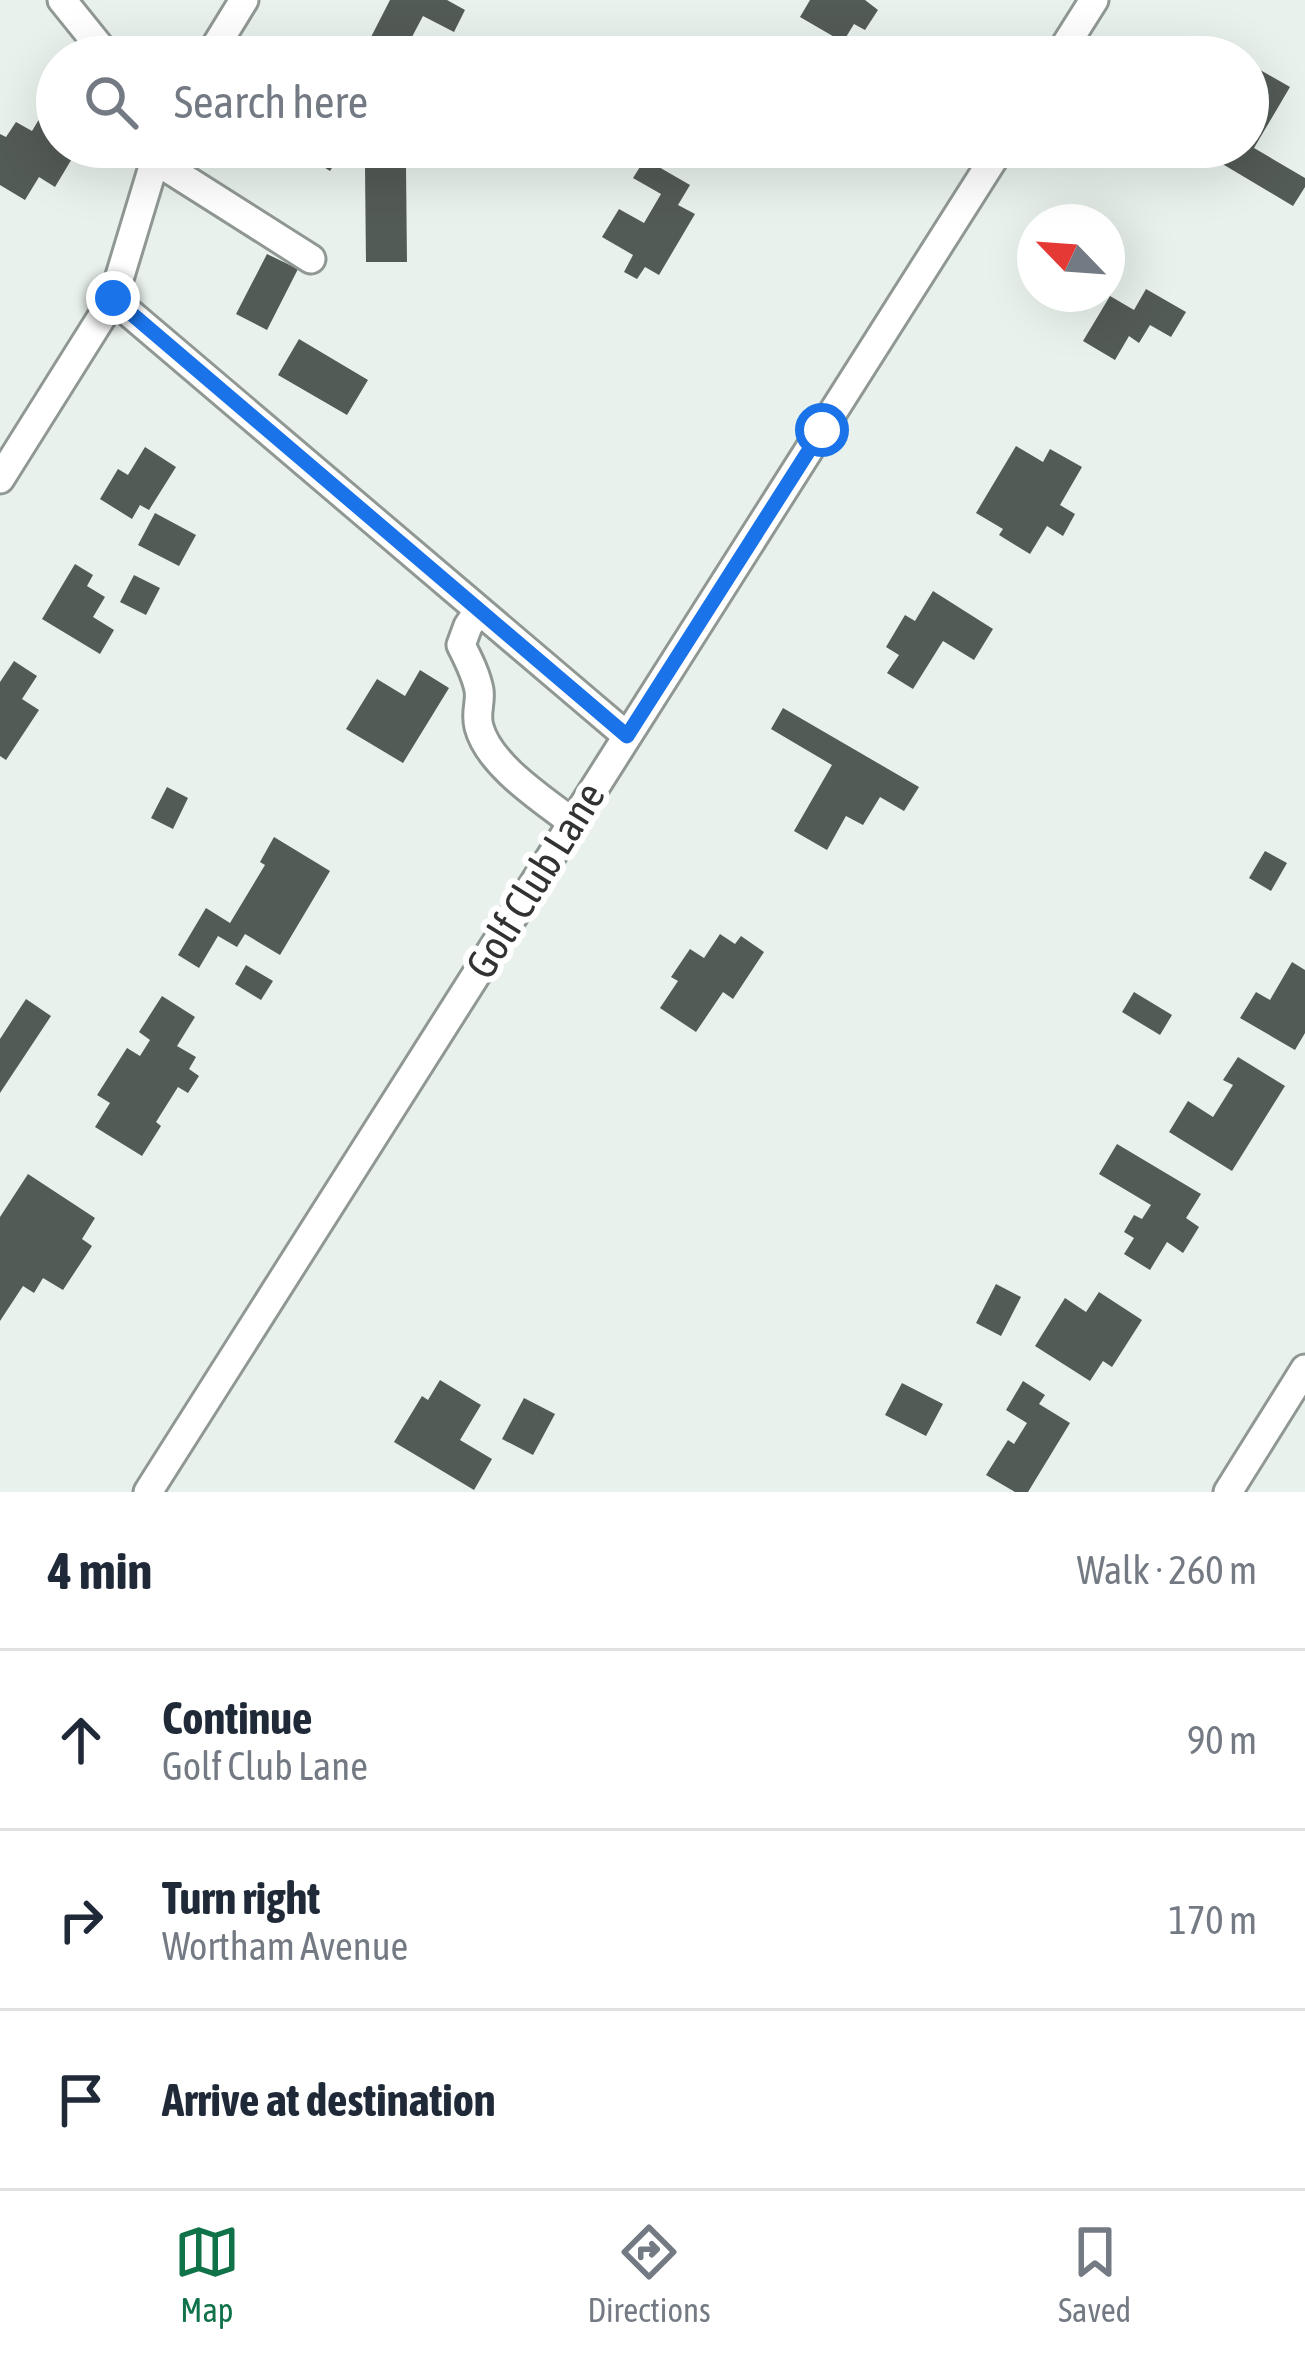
<!DOCTYPE html>
<meta charset="utf-8">
<style>
:root{--surface:#fff;--page:#f6f6f7;--text:#1f2937;--muted:#747a83;--line:#e0e1e3;--accent:#107249}
body{margin:0;font-family:"Asap Condensed",sans-serif;background:var(--page);color:var(--text)}
.compass{position:absolute;left:1017px;top:204px;width:108px;height:108px;border-radius:50%;background:var(--surface);box-shadow:0 12px 48px #0002;rotate:295deg}
.stop{position:absolute;width:36px;height:36px;margin:-27px;border:9px solid #1a73e8;border-radius:50%;background:#fff}
.stop.end{background:#1a73e8;border-color:#fff;box-shadow:0 3px 12px #0008}
.list{margin:0;padding:0;list-style:none}
h2{display:flex;justify-content:space-between;align-items:center;height:156px;margin:0;padding:0 48px;font-size:51px}
h2 small{font-size:39px;font-weight:400;color:var(--muted)}
.list li{display:grid;grid-template-columns:78px 1fr auto;gap:36px;align-items:center;box-sizing:border-box;height:180px;padding:0 48px;border-top:3px solid var(--line)}
.list b{display:block;font-size:45px;white-space:nowrap}
.list p{margin:0;font-size:39px;white-space:nowrap;color:var(--muted)}
.list em{font-size:39px;font-style:normal;color:var(--muted)}
.icon{flex:none;width:66px;height:66px;fill:none;stroke:currentColor;stroke-width:2;stroke-linecap:round;stroke-linejoin:round}
.map{position:relative;flex:none;width:1305px;height:1492px;overflow:hidden}
.search{position:absolute;background:var(--surface);box-shadow:0 12px 48px #0002;left:36px;right:36px;top:36px;height:132px;display:flex;align-items:center;gap:30px;box-sizing:border-box;padding:0 42px;border-radius:66px;color:var(--muted);font-size:45px}
.sheet{height:696px;background:var(--surface)}
nav{display:flex;justify-content:space-around;align-items:center;box-sizing:border-box;height:168px;border-top:3px solid var(--line);background:var(--surface);font-size:33px;color:var(--muted)}
nav a{display:grid;justify-items:center;gap:6px}
nav .on{color:var(--accent)}
.map>svg:first-child{display:block}
.building{fill:#535b56}
.lines{fill:none;stroke-linecap:round;stroke-linejoin:round}
.minor-casing{stroke:#909893;stroke-width:33}
.minor{stroke:#fff;stroke-width:27}
.route{stroke:#1a73e8;stroke-width:15}
.labels{text-anchor:middle;stroke-width:12;stroke-linejoin:round;paint-order:stroke}
.street-label{font-size:42px;fill:#303331;stroke:#fff}
</style>
<div class="map">
<svg width="1305" height="1492" viewBox="0 0 1305 1492">
<rect width="100%" height="100%" fill="#e8f1eb"/>
<path class="building" d="M390,0H447L465,10L454,32L423,16L403,54L371,37Z
M810,0H865L878,10L865,30L854,24L843,42L800,17Z
M1255,67L1290,87L1254,148L1305,178V187L1293,206L1204,153L1207,147H1248V79Z
M44,111L57,119V147H79L55,187L39,177L25,200L0,185V134L6,137L16,122L32,131Z
M291,147H345L330,171Z
M645,159L690,185L678,205L695,214L659,275L645,267L637,279L624,272L633,255L602,237L619,209L644,223L661,194L633,178Z
M406,167L407,262H366L365,168Z
M267,254L298,269L267,330L236,314Z
M1146,289L1186,312L1171,337L1150,325L1139,343L1129,336L1115,360L1083,341L1110,296L1134,310Z
M299,339L368,380L347,415L278,375Z
M1016,446L1043,462L1050,449L1082,467L1060,505L1075,514L1063,536L1047,526L1030,554L999,535L1003,529L976,513Z
M145,447L176,467L149,510L140,505L132,519L100,499L118,469L128,475Z
M155,513L196,535L179,566L138,545Z
M75,564L93,575L87,586L105,597L93,617L114,630L100,654L42,619Z
M134,575L160,588L146,615L120,602Z
M933,591L993,629L974,660L943,641L913,689L887,673L899,655L886,647L905,615L915,621Z
M14,661L37,676L22,699L39,710L6,760L0,756V682Z
M420,670L449,688L403,763L346,729L377,679L405,696Z
M783,708L919,787L904,811L880,797L863,825L846,816L827,850L794,831L832,765L771,729Z
M167,787L188,798L173,829L151,818Z
M274,837L330,871L280,955L245,934L237,947L218,936L199,968L178,955L206,908L230,923L265,865L260,862Z
M1265,851L1287,863L1271,891L1249,878Z
M720,934L735,944L741,936L764,952L733,999L723,992L696,1032L660,1008L678,981L671,977L690,949L704,958Z
M1292,962L1305,970V1033L1295,1050L1240,1018L1256,992L1270,1000Z
M246,965L273,981L261,1000L235,984Z
M1134,992L1172,1015L1160,1035L1122,1012Z
M162,996L195,1017L177,1046L196,1057L189,1069L199,1076L188,1093L178,1087L156,1122L161,1126L142,1156L95,1127L110,1103L97,1095L127,1048L140,1056L150,1040L139,1032Z
M26,999L51,1016L0,1093V1039Z
M1238,1057L1285,1086L1232,1171L1169,1132L1188,1101L1213,1117L1233,1085L1223,1080Z
M1117,1144L1201,1194L1186,1218L1199,1227L1183,1253L1167,1242L1150,1270L1124,1254L1134,1238L1124,1232L1134,1215L1142,1219L1151,1205L1099,1174Z
M28,1174L95,1218L82,1239L92,1246L63,1290L43,1278L34,1293L23,1286L0,1321V1217Z
M996,1284L1021,1297L1001,1336L976,1323Z
M1099,1292L1142,1320L1112,1367L1103,1361L1090,1381L1035,1346L1065,1298L1086,1312Z
M440,1380L481,1405L460,1440L492,1459L474,1490L394,1442L422,1396L428,1400Z
M1023,1381L1045,1395L1039,1404L1070,1423L1028,1492H1015L986,1475L1008,1440L1014,1444L1027,1423L1006,1410Z
M902,1383L943,1404L926,1436L885,1415Z
M524,1398L555,1414L533,1455L502,1439Z"/>
<g class="lines">
<g class="minor-casing">
<path id="minor" d="M62,0L108,57
M209,57L244,0
M1058,57L1094,0
M155,160L311,259
M113,299L627,736
M0,479L113,299L159,147
M479,610L468,626L461,645C468,659 476,674 479,690C481,703 475,713 479,727C489,765 542,799 572,822
M148,1492L1001,147
M1228,1492L1305,1369"/>
</g>
<use href="#minor" class="minor"/>
</g>
<g class="lines">
<path class="route" d="M113,298L627,736L822,430"/>
</g>
<g class="labels">
<g class="street-label">
<text transform="translate(535 880) rotate(-58)" y="15">Golf Club Lane</text>
</g>
</g>
</svg>
<svg class="compass" viewBox="-18 -18 36 36"><path d="M0-13l5 13h-10z" fill="#e53935"/><path d="M0 13l5-13h-10z" fill="#747a83"/></svg>
<div class="stop" style="left:822px;top:430px"></div>
<div class="stop end" style="left:113px;top:298px"></div>
<div class="search"><svg class="icon" aria-label="search" viewBox="0 0 24 24"><circle cx="10" cy="10" r="6"/><path d="M15 15l6 6"/></svg>Search here</div>
</div>
<section class="sheet">
<h2>4 min<small>Walk · 260 m</small></h2>
<ul class="list">
<li><svg class="icon" aria-label="ahead" viewBox="0 0 24 24"><path d="M12 20V5M6 11l6-6 6 6"/></svg><div><b>Continue</b><p>Golf Club Lane</p></div><em>90 m</em></li>
<li><svg class="icon" aria-label="right" viewBox="0 0 24 24"><path d="M7 20v-9h11M14 6l5 5-5 5"/></svg><div><b>Turn right</b><p>Wortham Avenue</p></div><em>170 m</em></li>
<li><svg class="icon" aria-label="arrive" viewBox="0 0 24 24"><path d="M6 21V4h12l-3 4 3 4H6"/></svg><div><b>Arrive at destination</b></div></li>
</ul>
</section>
<nav>
<a class="on"><svg class="icon" aria-label="map" viewBox="0 0 24 24"><path d="M3 6l6-2 6 2 6-2v14l-6 2-6-2-6 2zM9 4v14M15 6v14"/></svg>Map</a>
<a><svg class="icon" aria-label="directions" viewBox="0 0 24 24"><path d="M12 3l9 9-9 9-9-9zM9 14v-3h6M13 9l2 2-2 2"/></svg>Directions</a>
<a><svg class="icon" aria-label="saved" viewBox="0 0 24 24"><path d="M7 4h10v16l-5-4-5 4z"/></svg>Saved</a>
</nav>
